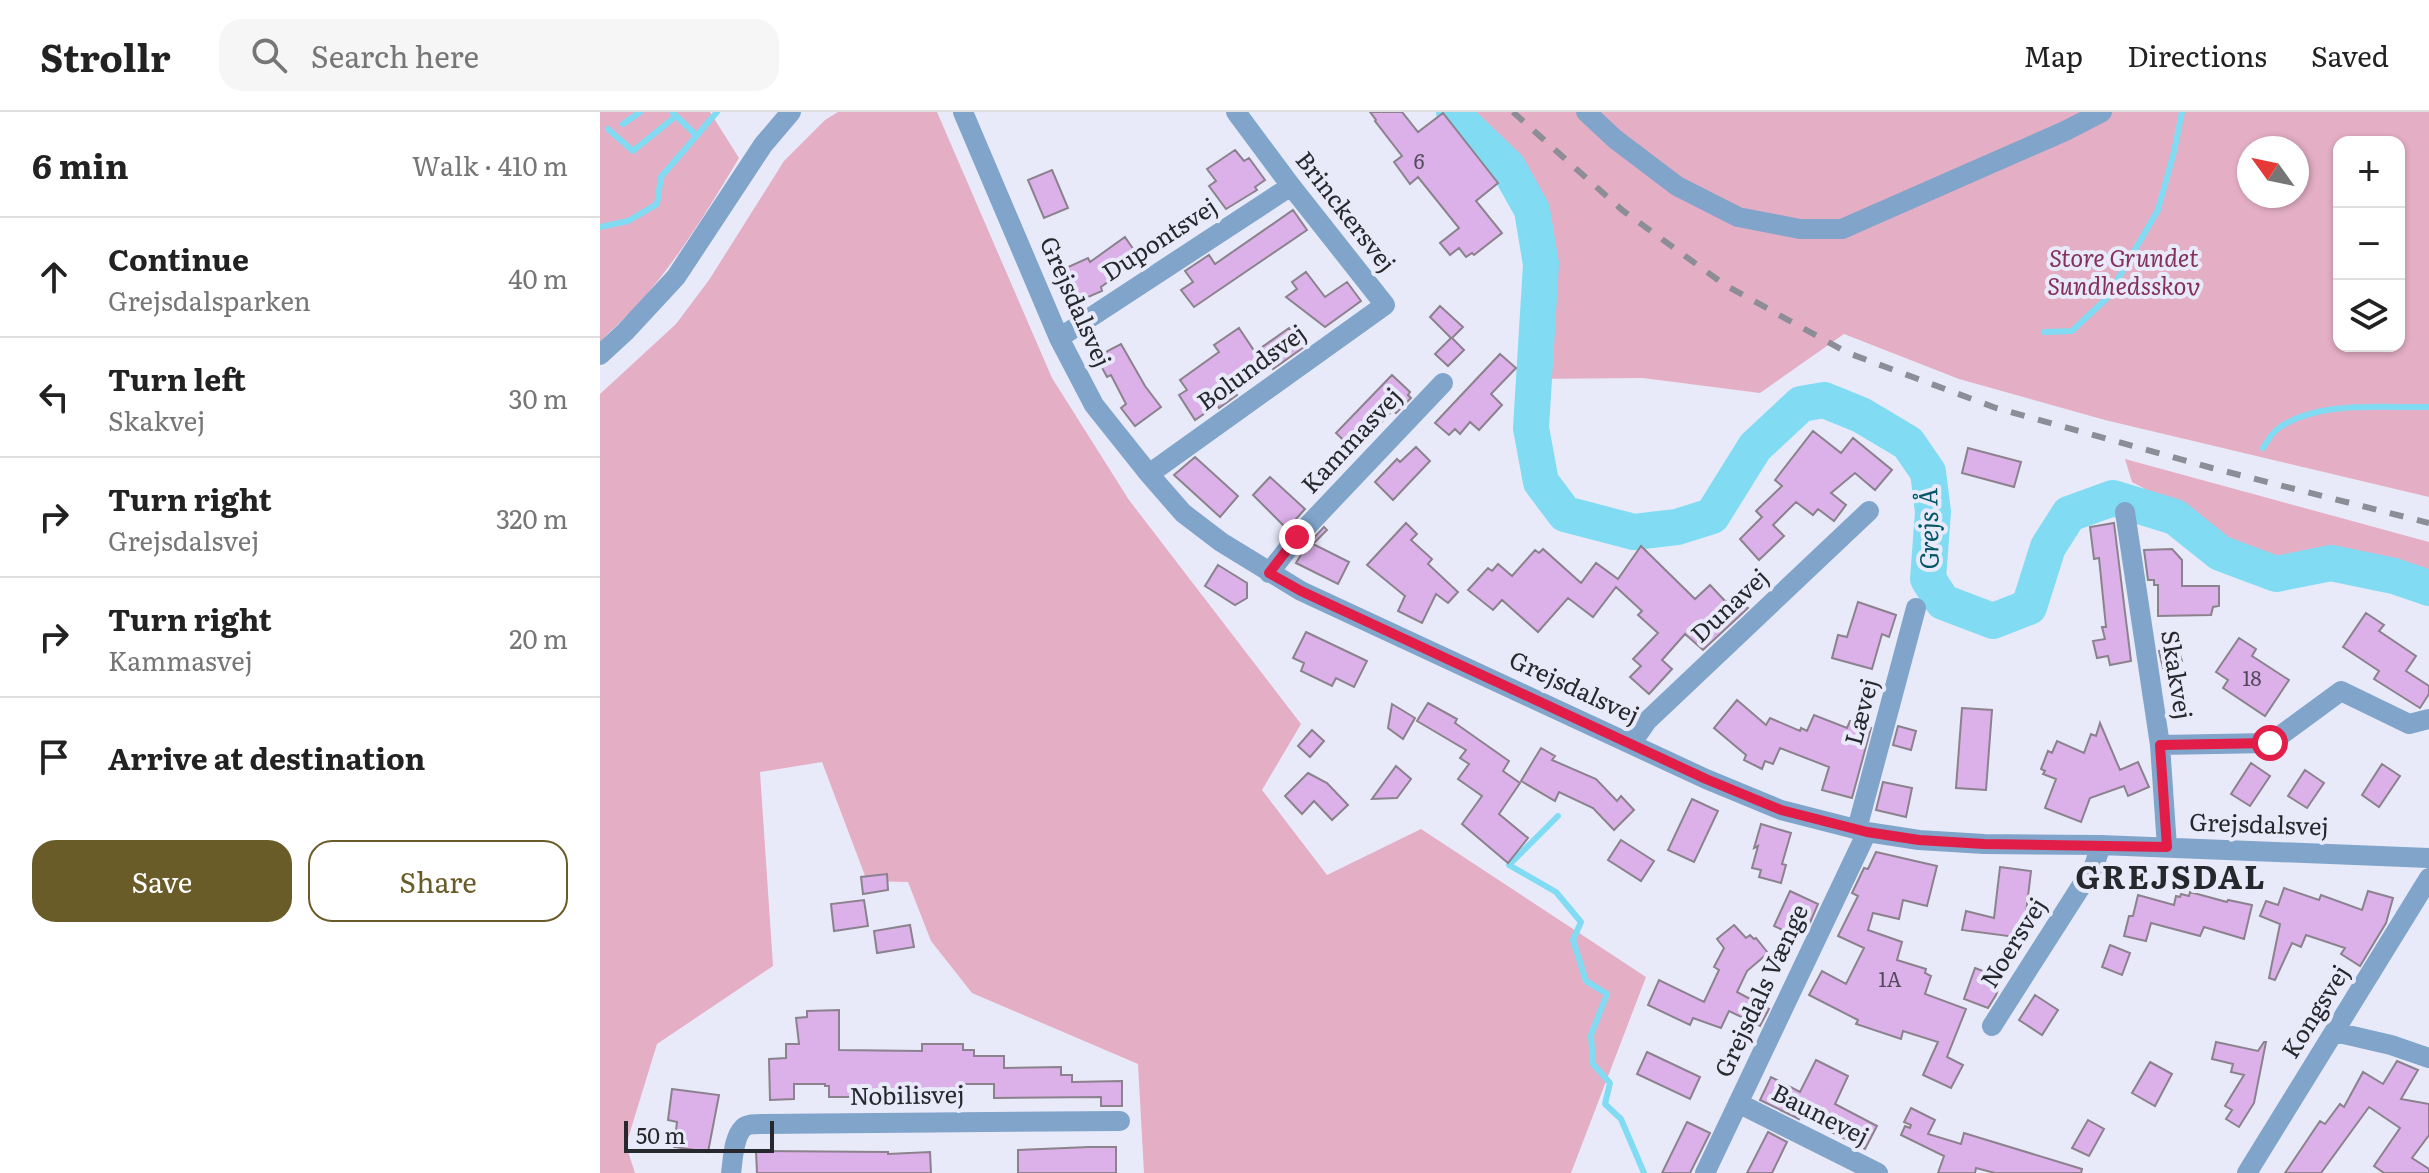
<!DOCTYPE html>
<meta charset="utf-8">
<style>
:root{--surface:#fff;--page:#f6f6f6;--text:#222;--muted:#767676;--line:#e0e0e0;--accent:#6a5c29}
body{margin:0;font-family:Literata,serif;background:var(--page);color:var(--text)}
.controls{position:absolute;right:24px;top:24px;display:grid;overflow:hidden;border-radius:16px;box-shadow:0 2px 6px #0004}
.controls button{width:72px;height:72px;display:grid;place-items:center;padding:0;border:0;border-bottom:2px solid var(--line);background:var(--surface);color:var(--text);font:40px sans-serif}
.compass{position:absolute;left:1637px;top:24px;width:72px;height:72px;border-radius:50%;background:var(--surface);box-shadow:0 2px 6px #0004;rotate:303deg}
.scale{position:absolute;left:24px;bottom:20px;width:150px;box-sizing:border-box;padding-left:8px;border:4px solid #27282d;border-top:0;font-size:22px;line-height:28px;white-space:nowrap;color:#27282d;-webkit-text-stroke:6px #e9eaf9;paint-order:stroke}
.stop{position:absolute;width:24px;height:24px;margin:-18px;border:6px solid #e11d48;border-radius:50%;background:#fff}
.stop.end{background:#e11d48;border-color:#fff;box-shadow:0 2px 8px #0008}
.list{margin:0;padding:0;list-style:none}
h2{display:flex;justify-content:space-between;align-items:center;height:104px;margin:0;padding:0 32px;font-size:34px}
h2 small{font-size:26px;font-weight:400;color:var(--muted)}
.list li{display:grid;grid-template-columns:52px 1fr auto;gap:24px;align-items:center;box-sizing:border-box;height:120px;padding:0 32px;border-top:2px solid var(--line)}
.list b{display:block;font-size:30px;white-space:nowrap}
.list p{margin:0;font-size:26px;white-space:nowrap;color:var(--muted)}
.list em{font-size:26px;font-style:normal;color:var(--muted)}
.actions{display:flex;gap:16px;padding:24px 32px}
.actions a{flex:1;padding:18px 0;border:2px solid var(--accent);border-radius:24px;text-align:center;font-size:28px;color:var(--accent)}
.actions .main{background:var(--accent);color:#fff}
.icon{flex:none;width:44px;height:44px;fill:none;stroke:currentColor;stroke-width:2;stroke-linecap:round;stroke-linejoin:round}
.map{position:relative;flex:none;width:1829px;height:1061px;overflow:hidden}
header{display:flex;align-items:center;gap:48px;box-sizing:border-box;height:112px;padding:0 40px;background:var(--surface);border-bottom:2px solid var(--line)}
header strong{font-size:38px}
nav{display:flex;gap:44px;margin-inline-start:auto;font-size:28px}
.search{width:560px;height:72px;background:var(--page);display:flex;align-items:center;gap:20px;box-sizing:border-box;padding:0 28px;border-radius:24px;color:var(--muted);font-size:30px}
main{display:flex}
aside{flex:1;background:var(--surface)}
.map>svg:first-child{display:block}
.green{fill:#e4aec4;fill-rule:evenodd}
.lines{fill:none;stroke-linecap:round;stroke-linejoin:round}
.stream{stroke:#81dcf3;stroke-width:6}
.river{stroke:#81dcf3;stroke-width:36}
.building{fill:#dcb0e9;stroke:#8b828d;stroke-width:2}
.minor{stroke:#80a4ca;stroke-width:20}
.rail{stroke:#8c8d97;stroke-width:6;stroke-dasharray:14 14;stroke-linecap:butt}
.route{stroke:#e11d48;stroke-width:10}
.labels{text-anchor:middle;stroke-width:8;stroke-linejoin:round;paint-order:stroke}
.number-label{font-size:20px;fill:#544a5c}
.street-label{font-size:24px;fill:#27282d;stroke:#e9eaf9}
.park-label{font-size:24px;font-style:italic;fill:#84325b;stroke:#e9eaf9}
.water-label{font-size:26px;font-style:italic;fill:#025666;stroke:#e9eaf9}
.district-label{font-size:32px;font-weight:bold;letter-spacing:2px;fill:#27282d;stroke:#e9eaf9}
</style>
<header>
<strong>Strollr</strong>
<div class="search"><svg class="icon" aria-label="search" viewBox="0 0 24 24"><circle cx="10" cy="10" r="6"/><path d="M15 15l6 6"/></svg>Search here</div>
<nav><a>Map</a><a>Directions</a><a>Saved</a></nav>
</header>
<main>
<aside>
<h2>6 min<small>Walk · 410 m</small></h2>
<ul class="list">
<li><svg class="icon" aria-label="ahead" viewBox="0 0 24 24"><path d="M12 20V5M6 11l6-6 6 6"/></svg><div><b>Continue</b><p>Grejsdalsparken</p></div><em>40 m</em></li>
<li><svg class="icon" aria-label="left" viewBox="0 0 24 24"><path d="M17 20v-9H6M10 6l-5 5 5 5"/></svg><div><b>Turn left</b><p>Skakvej</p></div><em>30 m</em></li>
<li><svg class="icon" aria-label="right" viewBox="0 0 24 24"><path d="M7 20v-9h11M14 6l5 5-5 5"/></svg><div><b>Turn right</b><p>Grejsdalsvej</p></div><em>320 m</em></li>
<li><svg class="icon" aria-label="right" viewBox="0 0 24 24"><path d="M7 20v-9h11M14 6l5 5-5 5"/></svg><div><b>Turn right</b><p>Kammasvej</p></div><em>20 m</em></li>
<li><svg class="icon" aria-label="arrive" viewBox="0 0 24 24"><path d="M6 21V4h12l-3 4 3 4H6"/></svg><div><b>Arrive at destination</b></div></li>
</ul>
<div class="actions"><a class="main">Save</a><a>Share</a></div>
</aside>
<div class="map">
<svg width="1829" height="1061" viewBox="0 0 1829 1061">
<rect width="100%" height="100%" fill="#e9eaf9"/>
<path class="green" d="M0,0H110L139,46C109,96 79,146 40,190C28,204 13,216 0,230Z
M238,0H337L452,266L529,388L701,612L662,678L727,763L821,717L1046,865L971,1061H544L538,952L372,881L331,829L308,770L267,769L222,650L160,660L173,854L57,932L26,1033L35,1061H0V282L76,212L109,168L184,49L225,8Z
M843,0H1829V385L1505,308L1359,267L1244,222L1160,281L1043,266L922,267L928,122L912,77L857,19ZM1739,30H1799V234H1739ZM1649,36H1697V84H1649Z
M1525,347L1829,430V463L1788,449L1732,441L1665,449L1631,433L1571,391L1532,370Z"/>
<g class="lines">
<path class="stream" d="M72,0L96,23
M23,12L40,0
M8,17L33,39L76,4
M0,115L28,109L57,92L61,65L117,0
M1444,220L1472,219L1507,186L1558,98L1574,40L1582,0
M1663,336C1667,330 1672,320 1679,316C1718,288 1783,296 1829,295
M958,704L909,753L956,780L981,810L973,828L986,869L1007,882L991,923L993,952L1010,971L1005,992L1021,1007L1044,1061"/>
<path class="river" d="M854,0L863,12L908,55L932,98L941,152L931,316L941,370L965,402L1034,420L1077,415L1112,404L1155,335L1201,292L1224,288L1261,303L1308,331L1328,360L1333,400L1328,467L1343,490L1393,509L1429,495L1448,435L1469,402L1513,386L1575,405L1620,441L1676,462L1731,451L1794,464L1829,476"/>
</g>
<path class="building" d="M770,0H802L818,20L843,1L898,71L876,89L902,121L874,143L872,141L866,145L859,136L850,143L840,131L859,116L818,65L810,72L794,50L802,44L775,9L776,8Z
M635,38L644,49L649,46L665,68L655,75L657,78L626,97L609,74L616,69L607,57Z
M452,58L468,96L444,106L428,68Z
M693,98L707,118L594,195L581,178L593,170L585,159L609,143L615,152Z
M525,125L540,147L501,175L502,179L479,189L466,156L488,146L490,150Z
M706,160L725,185L747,170L761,189L725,215L686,185L697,177L692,170Z
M840,194L863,215L852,226L864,238L848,254L835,242L851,226L830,205Z
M639,216L655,240L689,216L707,233L673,257L669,250L632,276L637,283L619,296L617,293L595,308L579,283L587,278L580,268L619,240L614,233Z
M521,232L545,274L561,295L535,314L521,296L526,292L511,263L507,265L500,252L504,250L500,243Z
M900,242L916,256L891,282L902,293L879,318L870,310L860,322L855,317L849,323L835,311Z
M792,263L810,280L808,283L811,286L796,301L793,298L755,339L736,321Z
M1213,319L1241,341L1253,326L1292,358L1275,378L1255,361L1231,381L1246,393L1234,409L1218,397L1213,403L1196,390L1173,413L1184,424L1159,448L1140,427L1162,405L1156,399L1182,374L1175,368Z
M816,335L830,349L793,388L775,370L797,347L800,350Z
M1368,336L1421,350L1414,375L1362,361Z
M595,345L638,384L620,405L574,363Z
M670,365L705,397L687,417L653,383Z
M806,411L817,422L811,428L832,447L828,452L858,480L848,491L836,482L822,511L798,499L805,484L767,453Z
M1514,411L1531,549L1510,553L1508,544L1497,546L1493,529L1505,527L1502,515H1506L1499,446L1494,447L1490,415Z
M724,415L727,418L713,432L749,450L738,472L696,451L707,433Z
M1041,434L1095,487L1110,473L1126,490L1134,482L1148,496L1103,538L1085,522L1062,548L1072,557L1049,582L1030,565L1041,554L1033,547L1058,521L1038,503L1042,499L1016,475L993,505L968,486L938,520L902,488L893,498L868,478L888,456L892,459L898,452L912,464L935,438L939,441L943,437L981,471L996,451L1018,467Z
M1572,437L1582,448V474H1619V494L1613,495L1611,503L1558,504V473H1554V468H1548L1544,438Z
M618,453L647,471V486L635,493L605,474Z
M1258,490L1296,503L1289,525L1282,522L1272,557L1232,546L1238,523L1247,525Z
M1766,501L1784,513L1779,519L1816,544L1806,559L1829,574V582L1820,596L1774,567L1779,559L1743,535Z
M706,520L767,549L754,575L736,566L732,574L701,559L704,551L693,546Z
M1639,526L1656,537L1652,544L1689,568L1665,604L1623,576L1628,568L1616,560Z
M1577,533L1582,549L1563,556L1559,539Z
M1137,588L1166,613L1170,606L1200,619L1201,616L1207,619L1214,603L1247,616L1250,609L1271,616L1252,686L1222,678L1229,655L1180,636L1173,652L1165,649L1162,657L1144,648L1146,643L1114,616Z
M828,591L857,607L855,611L909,649L903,659L920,671L899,702L928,726L908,751L862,712L882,684L858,667L869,652L860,646L866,638L817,609Z
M792,592L815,606L803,627L788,616Z
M1362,596L1392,598L1386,678L1356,676Z
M1500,611L1520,658L1538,650L1549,675L1528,684L1524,674L1490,686L1481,710L1445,696L1456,667L1443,662L1445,659L1441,657L1448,639L1452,641L1457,629L1484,641L1491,622L1496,624Z
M1298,614L1316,619L1311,638L1293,633Z
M712,618L724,629L710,645L698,634Z
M941,636L955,644L952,648L996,667L1017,689L1021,684L1034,698L1014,718L993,696L959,680L955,689L921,669Z
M1651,651L1670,664L1650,694L1631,682Z
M1782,652L1800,664L1779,695L1762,683Z
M796,654L811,667L797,686L772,687Z
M1705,658L1724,671L1707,696L1688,684Z
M708,661L727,671L748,693L732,708L714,689L702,702L685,684Z
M1283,670L1312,676L1306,705L1276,698Z
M1092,687L1118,699L1094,750L1068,738Z
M1161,712L1191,721L1182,752L1186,753L1181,771L1159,765L1161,758L1152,756L1158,734L1154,736Z
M1021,728L1054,749L1041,769L1008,748Z
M1276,740L1337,754L1327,794L1303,788L1299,807L1273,801L1268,818L1302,830L1297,848L1326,857L1325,861L1331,864L1325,882L1366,897L1347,945L1363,953L1351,976L1323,963L1338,930L1303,919L1301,927L1256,912L1258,908L1209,883L1222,859L1246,872L1264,836L1238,824L1258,784L1252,781L1264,756L1268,757Z
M1400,755L1431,759L1423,826L1362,818L1366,799L1394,806Z
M287,762L288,778L263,782L261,765Z
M1684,776L1719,788L1721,783L1762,798L1768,779L1793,786L1786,811L1760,854L1741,842L1745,836L1706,823L1701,835L1692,831L1675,868L1669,866L1680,812L1660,804L1666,789L1678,793Z
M1190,779L1218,792L1210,811L1206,809L1198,825L1174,814Z
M1590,780L1627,790L1628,788L1652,793L1644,827L1604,815L1600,824L1551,811L1546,829L1524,824L1529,804H1533L1538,783L1574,793L1576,784L1580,785L1581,782L1589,784Z
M264,788L268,814L234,819L231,792Z
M310,813L314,835L277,841L274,819Z
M1134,813L1146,826L1150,823L1154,827L1156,826L1168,841L1147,859L1137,880L1169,897L1160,914L1129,899L1121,916L1093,906L1090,913L1048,893L1059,868L1104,890L1119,858L1114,855L1124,836L1117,827Z
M1510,833L1530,841L1522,863L1502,855Z
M1375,856L1402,866L1396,883L1388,896L1364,887Z
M1435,883L1458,898L1442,923L1419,908Z
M239,898V938L322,939V932H363V938H374V944H404V956L461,955V963H472V970L522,969V994H501V985L394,986V972H362V985H229V974H225V972H194V987L170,988L169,947L186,946V932H199L196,906L207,905V899Z
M1616,930L1658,939L1664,930H1666L1654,991L1639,1015L1626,1007L1632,998L1625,994L1644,963L1631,960L1633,952L1612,947Z
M1047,940L1100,965L1090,987L1037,962Z
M1216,948L1248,964L1235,992L1277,1014L1265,1037L1200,1004L1199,1007L1160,988L1171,965L1200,980Z
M1797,949L1818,958L1801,987L1829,992V1023L1812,1046L1829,1057V1061H1784L1774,1054L1800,1016L1769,995L1721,1061H1685L1720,1009L1725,1012L1740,992L1744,995L1763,960L1783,972Z
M1550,950L1572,962L1555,994L1532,981Z
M72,977L119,983L108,1040L74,1035L77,1010L68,1008Z
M1311,996L1335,1008L1328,1022L1361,1032L1364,1021L1482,1057L1481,1061H1395L1376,1056L1375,1061H1338L1344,1044L1301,1023L1305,1014L1310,1016L1311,1013L1304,1010Z
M1488,1008L1504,1017L1489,1044L1472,1036Z
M1087,1010L1110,1021L1090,1061H1062Z
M1168,1020L1187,1030L1172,1061H1147Z
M489,1035H516V1061H418V1038Z
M156,1039L288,1040V1042L330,1040L331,1061H157Z"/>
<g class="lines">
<path class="minor" d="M363,0L459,226L494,293L549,362L583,401L621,430L701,479L1106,667L1181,698L1267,720L1319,728L1384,732L1501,733L1829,746
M986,0L1015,27L1077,74L1138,105L1200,117H1242L1465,19L1502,0
M459,226L691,74
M0,243L25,220L76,165L163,33L191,0
M549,362L785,193L691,74L636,0
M1525,400L1560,633L1567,735
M669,461L697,425L843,271
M1031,632L1047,609L1269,399
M1560,633L1670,631L1741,579L1809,612L1829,607
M1257,717L1316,496
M1392,914L1494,754L1501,733
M1735,920L1791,933L1829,946
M1138,991L1278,1061
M131,1061C133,1049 133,1026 143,1016C147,1012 156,1012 162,1012C281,1012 400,1009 520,1009
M1105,1061L1267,720
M1647,1061L1829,766"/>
<path class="rail" d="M913,0L1022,98L1125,173L1248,241L1396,296L1612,356L1829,411"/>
</g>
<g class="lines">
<path class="route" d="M697,425L669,461L701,479L1106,667L1181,698L1267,720L1319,728L1384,732L1567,735L1560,633L1670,631"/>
</g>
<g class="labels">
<g class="number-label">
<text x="819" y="57">6</text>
<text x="1652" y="574">18</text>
<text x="1290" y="875">1A</text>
</g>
<g class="street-label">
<text transform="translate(745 100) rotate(52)" y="8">Brinckersvej</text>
<text transform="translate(560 128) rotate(-33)" y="8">Dupontsvej</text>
<text transform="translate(475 190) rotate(66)" y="8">Grejsdalsvej</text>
<text transform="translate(652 256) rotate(-36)" y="8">Bolundsvej</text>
<text transform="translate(752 329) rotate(-47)" y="8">Kammasvej</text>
<text transform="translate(1130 494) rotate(-43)" y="8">Dunavej</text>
<text transform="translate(1576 563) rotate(81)" y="8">Skakvej</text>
<text transform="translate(974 576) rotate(25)" y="8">Grejsdalsvej</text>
<text transform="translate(1262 600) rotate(-75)" y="8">Lævej</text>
<text transform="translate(1659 713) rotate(2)" y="8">Grejsdalsvej</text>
<text transform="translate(1414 831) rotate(-58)" y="8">Noersvej</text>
<text transform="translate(1162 879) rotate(-65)" y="8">Grejsdals Vænge</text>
<text transform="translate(1716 900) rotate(-58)" y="8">Kongsvej</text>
<text transform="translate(307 984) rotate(-1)" y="8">Nobilisvej</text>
<text transform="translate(1220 1003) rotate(27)" y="8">Baunevej</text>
</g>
<g class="park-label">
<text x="1524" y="155">Store Grundet<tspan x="1524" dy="28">Sundhedsskov</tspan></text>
</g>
<g class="water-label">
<text transform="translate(1329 417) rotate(-91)" y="9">Grejs Å</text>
</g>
<g class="district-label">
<text x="1571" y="777">GREJSDAL</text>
</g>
</g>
</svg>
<div class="controls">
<button>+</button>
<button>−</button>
<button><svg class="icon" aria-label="layers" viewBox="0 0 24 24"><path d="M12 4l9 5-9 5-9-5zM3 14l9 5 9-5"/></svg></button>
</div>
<svg class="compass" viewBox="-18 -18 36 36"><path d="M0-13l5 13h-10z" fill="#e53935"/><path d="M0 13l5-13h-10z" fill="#767676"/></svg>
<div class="scale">50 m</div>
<div class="stop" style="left:1670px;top:631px"></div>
<div class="stop end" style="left:697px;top:425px"></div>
</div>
</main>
